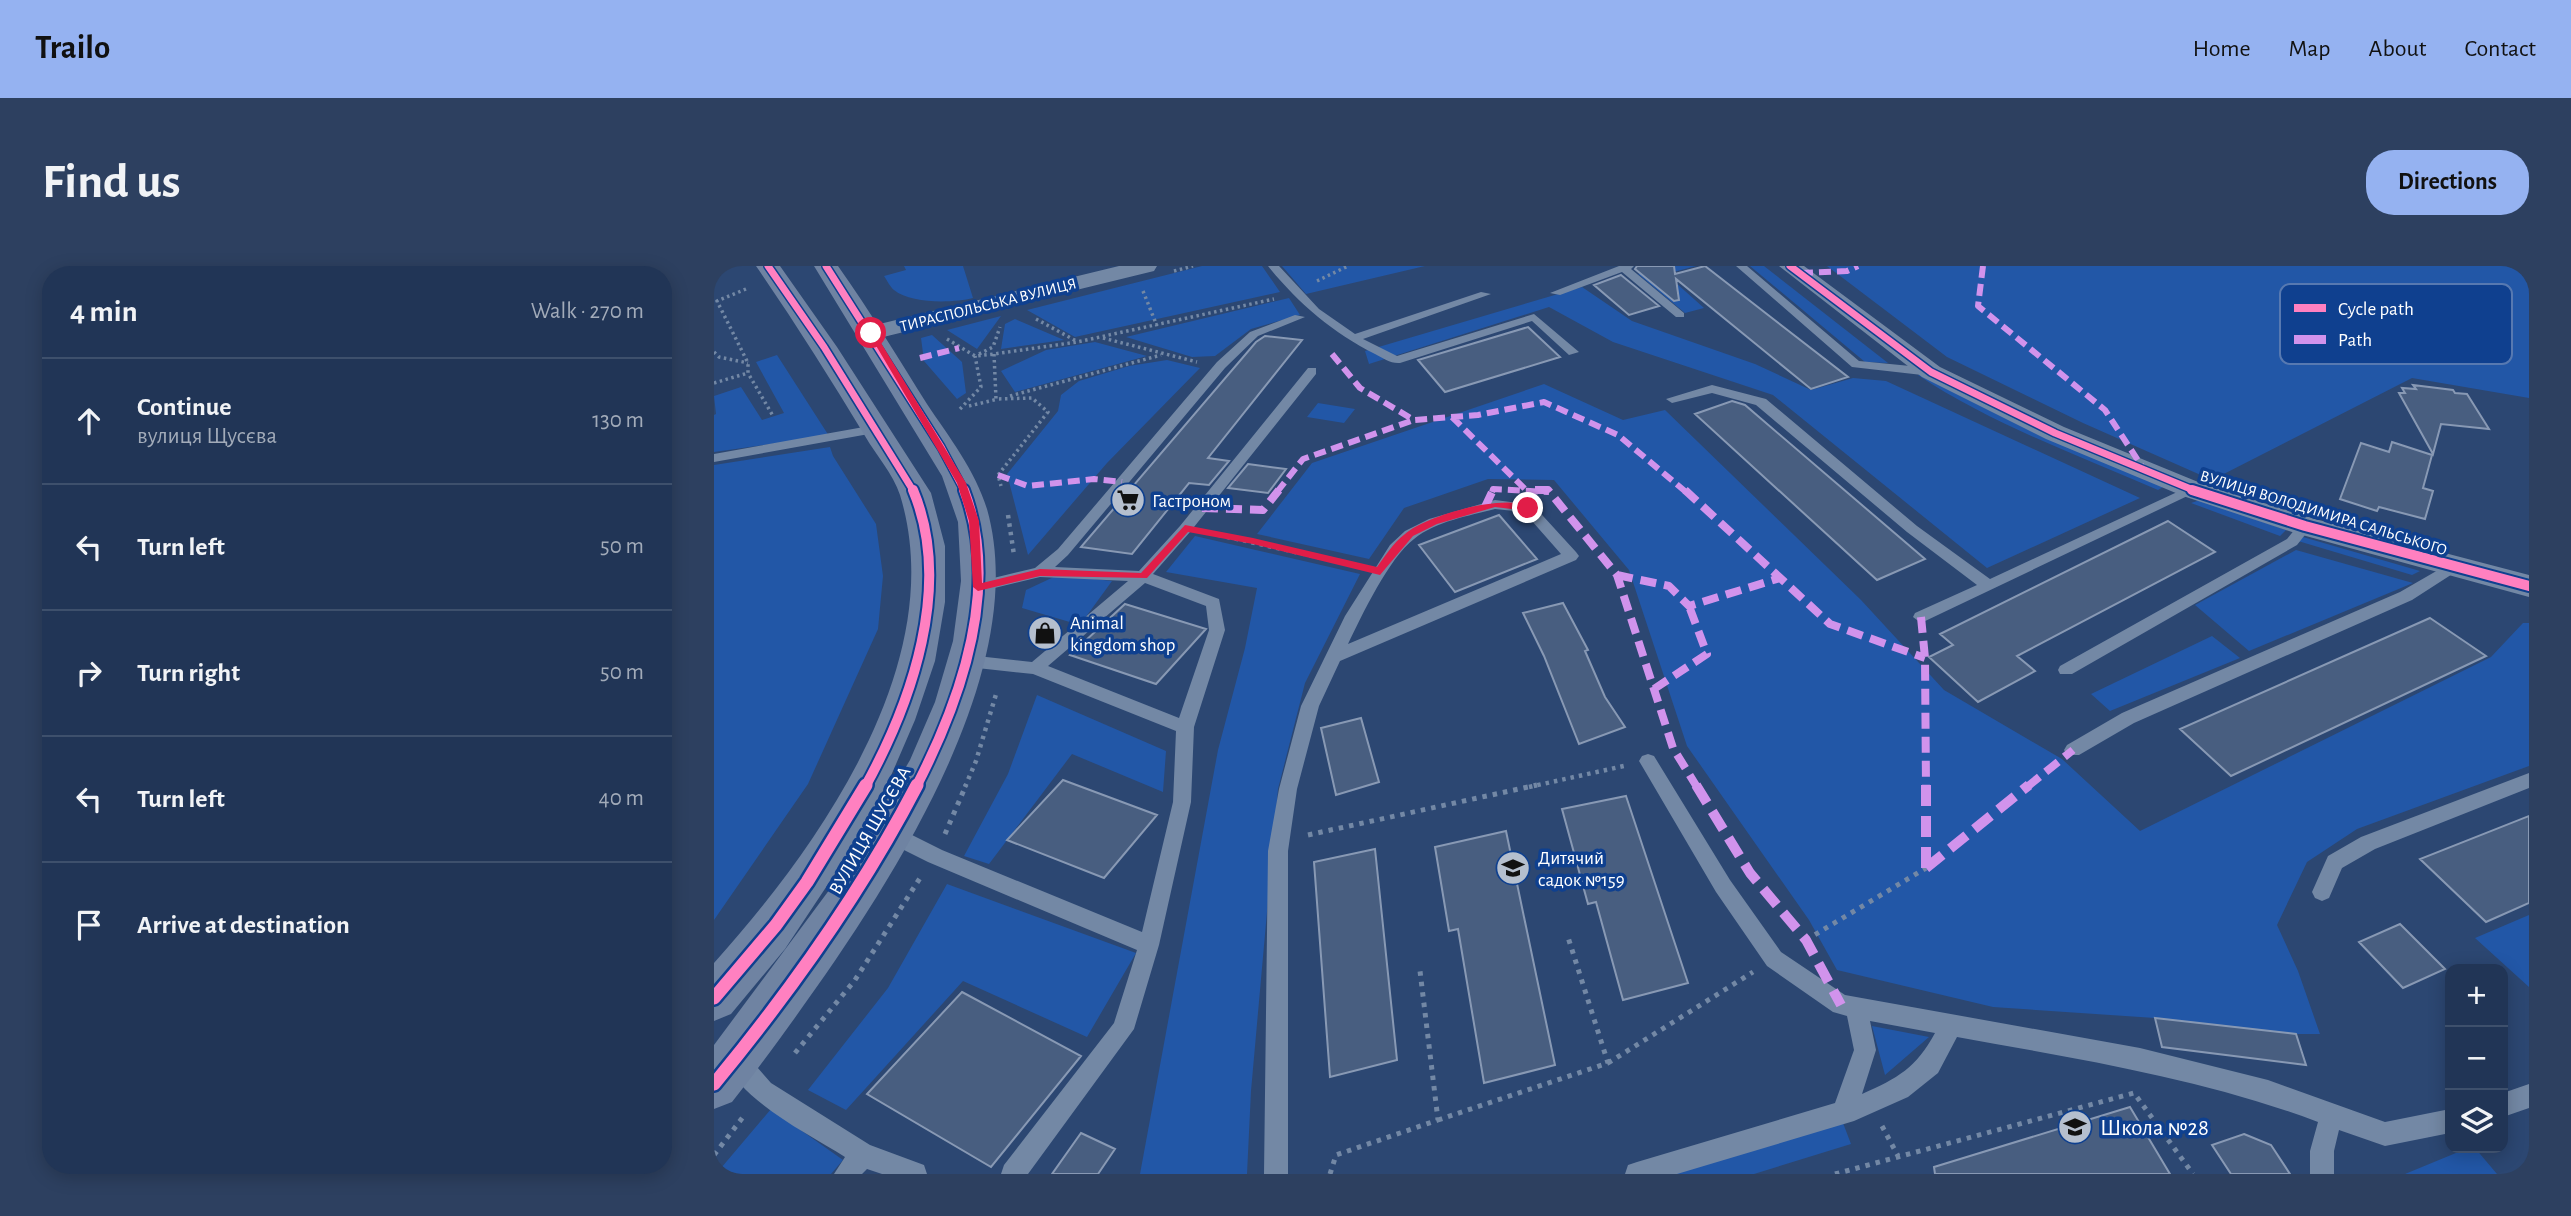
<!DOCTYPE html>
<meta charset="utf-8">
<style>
:root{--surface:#213556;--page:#2d4060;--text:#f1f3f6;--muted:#a2abb9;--line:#3e506c;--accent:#95b2f1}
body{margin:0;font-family:"Alegreya Sans",sans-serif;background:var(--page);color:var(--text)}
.controls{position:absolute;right:21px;bottom:21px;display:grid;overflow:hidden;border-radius:14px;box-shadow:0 4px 18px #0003}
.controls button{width:63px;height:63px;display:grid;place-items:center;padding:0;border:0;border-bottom:2px solid var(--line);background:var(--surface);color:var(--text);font:35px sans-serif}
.stop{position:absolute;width:21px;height:21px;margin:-16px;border:5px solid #e11d48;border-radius:50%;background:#fff}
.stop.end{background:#e11d48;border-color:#fff;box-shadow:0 2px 7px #0008}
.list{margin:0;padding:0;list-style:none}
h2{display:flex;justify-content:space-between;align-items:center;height:91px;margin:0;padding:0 28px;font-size:30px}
h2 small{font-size:23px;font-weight:400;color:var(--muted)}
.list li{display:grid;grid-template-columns:46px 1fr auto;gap:21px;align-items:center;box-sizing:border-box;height:126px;padding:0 28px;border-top:2px solid var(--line)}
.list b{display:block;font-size:26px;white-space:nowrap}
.list p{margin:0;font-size:23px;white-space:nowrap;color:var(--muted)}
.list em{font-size:23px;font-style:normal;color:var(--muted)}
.icon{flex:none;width:38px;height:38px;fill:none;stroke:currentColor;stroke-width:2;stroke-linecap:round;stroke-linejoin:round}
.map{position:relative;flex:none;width:1815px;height:908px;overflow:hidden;border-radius:28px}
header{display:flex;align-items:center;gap:42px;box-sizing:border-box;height:98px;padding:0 35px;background:var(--accent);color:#111}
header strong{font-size:33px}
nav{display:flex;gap:38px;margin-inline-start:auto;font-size:24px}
.intro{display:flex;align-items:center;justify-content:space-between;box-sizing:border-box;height:168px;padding:0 42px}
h1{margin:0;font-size:49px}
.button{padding:18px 32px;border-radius:28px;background:var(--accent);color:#111;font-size:24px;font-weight:700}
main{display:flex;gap:42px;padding:0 42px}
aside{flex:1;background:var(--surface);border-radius:28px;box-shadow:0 4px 18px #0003}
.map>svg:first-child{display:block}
.green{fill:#2257a7}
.building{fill:#485e80;stroke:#8899b4;stroke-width:2}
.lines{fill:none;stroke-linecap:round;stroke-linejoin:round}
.path-far2{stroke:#7388a5;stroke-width:3.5;stroke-dasharray:2.5 3.5;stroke-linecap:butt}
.path-far1{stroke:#7388a5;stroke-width:4.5;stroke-dasharray:3.5 5;stroke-linecap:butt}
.path{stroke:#7388a5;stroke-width:5;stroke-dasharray:4.5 6;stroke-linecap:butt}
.lane{fill:#7388a5;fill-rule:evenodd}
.street{fill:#7388a5;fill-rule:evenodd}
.secondary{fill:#6f83a2;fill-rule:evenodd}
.quiet-far2{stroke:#d193ec;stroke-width:6;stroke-dasharray:12 6;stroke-linecap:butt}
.quiet-far1{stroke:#d193ec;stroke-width:8;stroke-dasharray:16 8;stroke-linecap:butt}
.quiet{stroke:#d193ec;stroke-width:10;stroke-dasharray:21 10;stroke-linecap:butt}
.cycleway-far2-casing{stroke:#0f408f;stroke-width:10}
.cycleway-far1-casing{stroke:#0f408f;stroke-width:14}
.cycleway-casing{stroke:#0f408f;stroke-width:18}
.cycleway-far2{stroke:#ff80c0;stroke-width:7}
.cycleway-far1{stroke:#ff80c0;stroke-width:10}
.cycleway{stroke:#ff80c0;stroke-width:13}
.route{fill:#e11d48}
.labels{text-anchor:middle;stroke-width:7;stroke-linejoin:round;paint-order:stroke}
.far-street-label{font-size:16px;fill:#fff;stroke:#0f408f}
.poi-label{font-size:19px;fill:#fff;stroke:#0f408f;text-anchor:start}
.street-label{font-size:19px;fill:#fff;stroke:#0f408f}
.near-poi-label{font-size:23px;fill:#fff;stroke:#0f408f;text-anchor:start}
.key{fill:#0f408f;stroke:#5779b1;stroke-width:2}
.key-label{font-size:19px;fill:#fff}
</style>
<header>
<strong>Trailo</strong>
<nav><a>Home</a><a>Map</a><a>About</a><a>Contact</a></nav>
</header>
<div class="intro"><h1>Find us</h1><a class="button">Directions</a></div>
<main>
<aside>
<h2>4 min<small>Walk · 270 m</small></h2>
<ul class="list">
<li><svg class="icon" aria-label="ahead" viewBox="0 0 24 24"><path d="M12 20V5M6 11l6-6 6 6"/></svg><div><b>Continue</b><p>вулиця Щусєва</p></div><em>130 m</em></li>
<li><svg class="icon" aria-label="left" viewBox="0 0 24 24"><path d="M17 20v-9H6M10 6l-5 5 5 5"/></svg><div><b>Turn left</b></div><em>50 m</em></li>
<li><svg class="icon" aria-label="right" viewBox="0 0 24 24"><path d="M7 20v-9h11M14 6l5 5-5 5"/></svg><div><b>Turn right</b></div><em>50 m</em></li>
<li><svg class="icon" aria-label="left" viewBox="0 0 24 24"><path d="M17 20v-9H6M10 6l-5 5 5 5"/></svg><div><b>Turn left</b></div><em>40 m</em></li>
<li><svg class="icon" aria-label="arrive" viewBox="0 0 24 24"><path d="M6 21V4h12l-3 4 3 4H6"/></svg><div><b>Arrive at destination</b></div></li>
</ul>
</aside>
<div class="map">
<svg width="1815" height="908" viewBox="0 0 1815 908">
<rect width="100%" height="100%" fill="#2c4772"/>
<path class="green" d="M190,0H249L259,32C239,37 197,38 180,24C176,21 173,14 170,10L192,4Z
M488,0H548L566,26L361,71L313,44Z
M568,0H711L592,28Z
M944,0H982L952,8L990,42L971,47L924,8Z
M1036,0H1050L1174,97L1151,96Z
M1113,0H1815V132L1698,112L1498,214L1369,157L1233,91Z
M868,21L918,55L1041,98L1097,124L1139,112L1172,115L1426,232L1273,302L1059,129L899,76L835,41L655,98L651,85Z
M575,32L586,49L537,63L501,90L478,91L412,71Z
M287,50L263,83L233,64Z
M301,53L350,74L287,83L291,58Z
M218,69L248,96L252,127L243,133L210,95L207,72Z
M381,76L433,90L301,126L287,105L332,84Z
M63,89L115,170L0,186V149L2,148L0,130L27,121L48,154L70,147L42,96Z
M453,94L486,102L393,197L314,289L293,208L344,145L347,129L365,115L415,100Z
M1204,109H1212L1449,221L1444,224C1364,189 1277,158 1204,109Z
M830,118L909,154L951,144L1147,334L1230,424L1348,493L1426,565L1777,391L1809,357H1815V500L1643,563L1593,596L1563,659L1584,705L1606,768H1582L1441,752L1279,741L1123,704L1095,654L973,480L915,304L840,214L774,213L690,242L655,293L543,268L598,197Z
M604,137L641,143L630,157L593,151Z
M116,181L119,190L162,258L169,310L164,363L94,518L0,654V199Z
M1486,234L1572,264L1566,270L1477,237Z
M481,270L646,308L591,417L564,523L537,825L533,908H426L504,484L531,382L543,322L452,306Z
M1589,271L1706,305L1698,309L1584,275Z
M1582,284L1699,317L1535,385L1481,339Z
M344,309L398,315L366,359L308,342L312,324Z
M1498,370L1526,392L1396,445L1377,428Z
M323,429L452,485L449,526L358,488L275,598L250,590L294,508Z
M233,618L422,687L373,771L249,715L132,844L94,824L174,722Z
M1815,649V721L1761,672Z
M1158,760L1215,771L1171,809Z
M57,843L129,894L117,908H2Z
M1129,857L1137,878L1040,908H947Z
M1754,882H1761L1783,908H1691Z"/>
<path class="building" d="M923,0H960L961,8L991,0L1134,111L1097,123L962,13L965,34L960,35L921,3Z
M907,9L945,40L915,49L880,19Z
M814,61L846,91L731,126L704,94Z
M551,70L588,74L494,192L515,195L495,219L475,217L418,288L367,281L542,76Z
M1699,119L1739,124L1741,127L1753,128L1775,163L1727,158L1719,188L1685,127H1691L1688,122L1702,123Z
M1018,135L1031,139L1211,293L1163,314L981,148Z
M1678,176L1718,189L1709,222L1719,225L1711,253L1665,241L1663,245L1626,233L1647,177L1675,186Z
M534,198L572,203L554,227L514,222Z
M785,249L823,293L741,326L705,279Z
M1454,255L1501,286L1303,390L1321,405L1264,436L1215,391L1239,379L1226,368Z
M849,337L874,384L871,385L891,431L911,461L865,478L830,390L809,347Z
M411,338L492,363L442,418L356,389Z
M1716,352L1772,390L1517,510L1466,463Z
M647,452L665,516L622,529L607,462Z
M349,514L443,549L390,612L293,574Z
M912,530L974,717L909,734L882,636L874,638L848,543Z
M1815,550V637L1772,656L1706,593Z
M792,565L841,799L770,817L744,663L735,665L721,581Z
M661,583L683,794L616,811L600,596Z
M1686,658L1731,703L1689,722L1645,676Z
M248,726L367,790L277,901L153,828Z
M1441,752L1582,768L1592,799L1448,781Z
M1416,841L1456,908H1221L1220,901Z
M367,867L401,883L384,908H338Z
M1530,868L1557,879L1576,908H1517L1498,879Z"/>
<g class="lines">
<path class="path-far2" d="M460,5L479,0
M603,15L634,0
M32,23L3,35L34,97V107L59,150
M429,25L443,60
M322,53L364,76
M389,72L483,96
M233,73L261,90L280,88L363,76L560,33
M0,86L5,91L34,97
M265,88L279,81L286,61
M280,88L282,133L318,132L334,146L284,209L287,220
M0,117L34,107
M296,130L447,89
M255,140L284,133
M246,143L267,121L261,90"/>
<path class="path-far1" d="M294,249L300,289
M496,267L644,300
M251,521L262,495L283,425
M815,521L910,500"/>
<path class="path" d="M231,568L252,519
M594,569L823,519
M1092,674L1212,602
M81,787L141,714L206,612
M894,797L1039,706
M724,854L894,797L853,668
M1168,860L1184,890
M0,889L29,851
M616,908L622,889L724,854L706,705
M1121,908L1420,827L1479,908"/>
<path class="lane" d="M554,0H565L605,43L641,68L767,26L777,28L649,73L683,90L820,48L865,86L855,89L818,55L686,97C677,98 669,92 661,88C618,66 584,37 554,0Z
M905,0H920L917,3L970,47V51H962L908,6L846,29L836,27Z
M1022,0H1033L1145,95L1217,102L1223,106L1217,110L1138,101Z
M581,49L591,51L544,70L511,102L354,289L341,301L425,305L466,260L594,102H602V108L476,266L439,308L505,333L511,364L480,461L477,536L445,679L420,763L314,908H287L290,899L400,757L423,684L214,596L170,574L167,568L170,562L177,560L184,562L228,584L428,666L459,536L462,465L319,408L254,401L246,395L254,389L318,396L414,315L326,311L264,326L256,321L259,317L321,302L344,283L503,96L536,66ZM431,317L492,340L495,364L465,452L334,400Z
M998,119L1052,133L1203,260L1276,313L1474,221H1484L1486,224L1207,357L1199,351L1201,347L1263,319L1193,266L1042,139L998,127L958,137L952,133Z
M161,159L168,163L166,166L0,196V188Z
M781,234L819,239L862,286L865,290L862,294L626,395L605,440L583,523L574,585V908H550L554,585L565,523L587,440L631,350L676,279L691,265L715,253ZM781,243L810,246L847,288L634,378C648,349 675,292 700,273C722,255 755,250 781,243Z
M1591,255L1598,260L1583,279L1358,408H1346L1344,404L1346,400L1573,273L1586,257Z
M1738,296L1746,301L1743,305L1698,334L1420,457L1365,489H1353L1350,484L1353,479L1408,447L1686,326Z
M934,488L940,490L1016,614L1067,686L1131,729L1426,782L1554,814L1671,856L1736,843V867L1671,880L1625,864L1620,885V908H1596V885L1604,856C1487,812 1365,793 1243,771L1224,807L1194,831L1140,855L963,908H911L914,899L923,896L1121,837L1140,784L1133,750L1119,746L1053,700L1002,626L928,500L925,495L928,490ZM1156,755L1221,767C1202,802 1184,812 1148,828L1162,784Z
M1815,507V522L1661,583L1628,602L1615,632L1608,635L1601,632L1598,626L1614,590L1647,571Z
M21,782L29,785L57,817L156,879L210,899L213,908H168L153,903L148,908H120L131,891C93,867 28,836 10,793L13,785Z
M1815,818V842L1789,851V827Z"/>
<path class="street" d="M405,0H443L440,5L157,74L149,72L145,67L149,62Z
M1065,0H1090L1226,101L1350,161L1489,218L1601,253L1815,309V331L1581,267L1469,230L1332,173L1208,111Z"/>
<path class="secondary" d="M42,0H66L123,81L217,227L231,280V336L221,395L201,454L176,512L140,579L71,683L17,748L0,755V697C105,580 237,395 186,229C179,208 162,189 151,170C116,112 80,55 42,0Z
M100,0H124C156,45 184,92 213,138C235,171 261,204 273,243C324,423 141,671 39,809L18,836L0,843V779L136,596L196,494L221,436L239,375L247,315L244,256L228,210Z"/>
<path class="quiet-far2" d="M1269,0L1264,40L1391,144L1429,202
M1087,7L1133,5L1144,0
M618,88L646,122L700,154L764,149L830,136L904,169L972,226
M206,92L245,82
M738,151L812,224
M284,209L314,220L380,213L408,216
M563,226L589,193L700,154
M778,226L779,223L835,226"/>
<path class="quiet-far1" d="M821,224H834L903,309L959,482L983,521
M971,224L1116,358L1211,392
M771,241L779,224
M488,242L549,244L565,224
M903,309L955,320L975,340L1066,312
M1207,351L1211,392L1212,521
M940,423L993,388L975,340
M1313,521L1359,484"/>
<path class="quiet" d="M982,519L1036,607L1092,674L1127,739
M1212,519V602
M1212,602L1315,519"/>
<g class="cycleway-far2-casing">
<path id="cycleway-far2" d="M54,0L110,81L200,226
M112,0L227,181L251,226
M1076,0L1217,106L1341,167L1484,226"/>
</g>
<g class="cycleway-far1-casing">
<path id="cycleway-far1" d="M1478,224L1591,260L1815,320
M151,521C198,436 239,319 199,224
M202,521C247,434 287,321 250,224"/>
</g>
<g class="cycleway-casing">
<path id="cycleway" d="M0,732L62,659L93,616L152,519
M0,818C76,726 148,625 203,519"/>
</g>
<use href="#cycleway-far2" class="cycleway-far2"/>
<use href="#cycleway-far1" class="cycleway-far1"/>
<use href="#cycleway" class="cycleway"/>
</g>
<path class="route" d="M154,66L161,67L252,217L265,255L268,317L326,303L427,307L471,259L539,272L663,301C672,289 679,277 691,268C713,249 794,226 819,242L814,245L781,241L723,258L699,270L666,309L539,278L474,266L433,312L326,310L264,325L259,321L255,255L243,217Z"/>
<defs>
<g id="supermarket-disc" transform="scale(1.75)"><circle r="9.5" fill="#b5bfce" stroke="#0f408f"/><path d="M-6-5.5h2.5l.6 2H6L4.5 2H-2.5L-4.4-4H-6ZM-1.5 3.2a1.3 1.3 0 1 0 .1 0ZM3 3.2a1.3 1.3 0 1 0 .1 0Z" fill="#111"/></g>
<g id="shop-disc" transform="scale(1.75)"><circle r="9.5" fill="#b5bfce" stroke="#0f408f"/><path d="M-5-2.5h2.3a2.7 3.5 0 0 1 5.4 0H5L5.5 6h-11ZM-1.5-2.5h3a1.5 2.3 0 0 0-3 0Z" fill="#111"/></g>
<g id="school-disc" transform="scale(1.75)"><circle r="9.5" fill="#b5bfce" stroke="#0f408f"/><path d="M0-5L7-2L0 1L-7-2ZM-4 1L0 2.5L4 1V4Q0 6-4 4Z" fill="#111"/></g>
</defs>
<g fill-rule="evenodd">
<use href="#supermarket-disc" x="414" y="234"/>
<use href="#shop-disc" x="331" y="367"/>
<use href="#school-disc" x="799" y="602"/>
<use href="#school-disc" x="1361" y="861"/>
</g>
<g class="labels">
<g class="far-street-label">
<text transform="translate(274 38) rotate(-14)" y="6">ТИРАСПОЛЬСЬКА ВУЛИЦЯ</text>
<text transform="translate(1610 246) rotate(17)" y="6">ВУЛИЦЯ ВОЛОДИМИРА САЛЬСЬКОГО</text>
</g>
<g class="poi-label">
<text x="438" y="241">Гастроном</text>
<text x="356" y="363">Animal<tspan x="356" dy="22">kingdom shop</tspan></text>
<text x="824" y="598">Дитячий<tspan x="824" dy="22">садок №159</tspan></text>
</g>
<g class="street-label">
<text transform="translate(155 564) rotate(-60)" y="7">ВУЛИЦЯ ЩУСЄВА</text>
</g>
<g class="near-poi-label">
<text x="1386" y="869">Школа №28</text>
</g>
</g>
<rect x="1566" y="18" width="232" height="80" rx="10" class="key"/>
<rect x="1580" y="38" width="32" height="8" fill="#ff80c0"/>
<rect x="1580" y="69" width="32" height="9" fill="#d193ec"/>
<g class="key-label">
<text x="1624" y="49">Cycle path</text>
<text x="1624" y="80">Path</text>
</g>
</svg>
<div class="controls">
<button>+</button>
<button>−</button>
<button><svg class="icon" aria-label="layers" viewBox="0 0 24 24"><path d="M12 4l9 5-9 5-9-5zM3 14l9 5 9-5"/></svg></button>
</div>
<div class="stop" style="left:157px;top:67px"></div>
<div class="stop end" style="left:814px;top:242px"></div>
</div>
</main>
